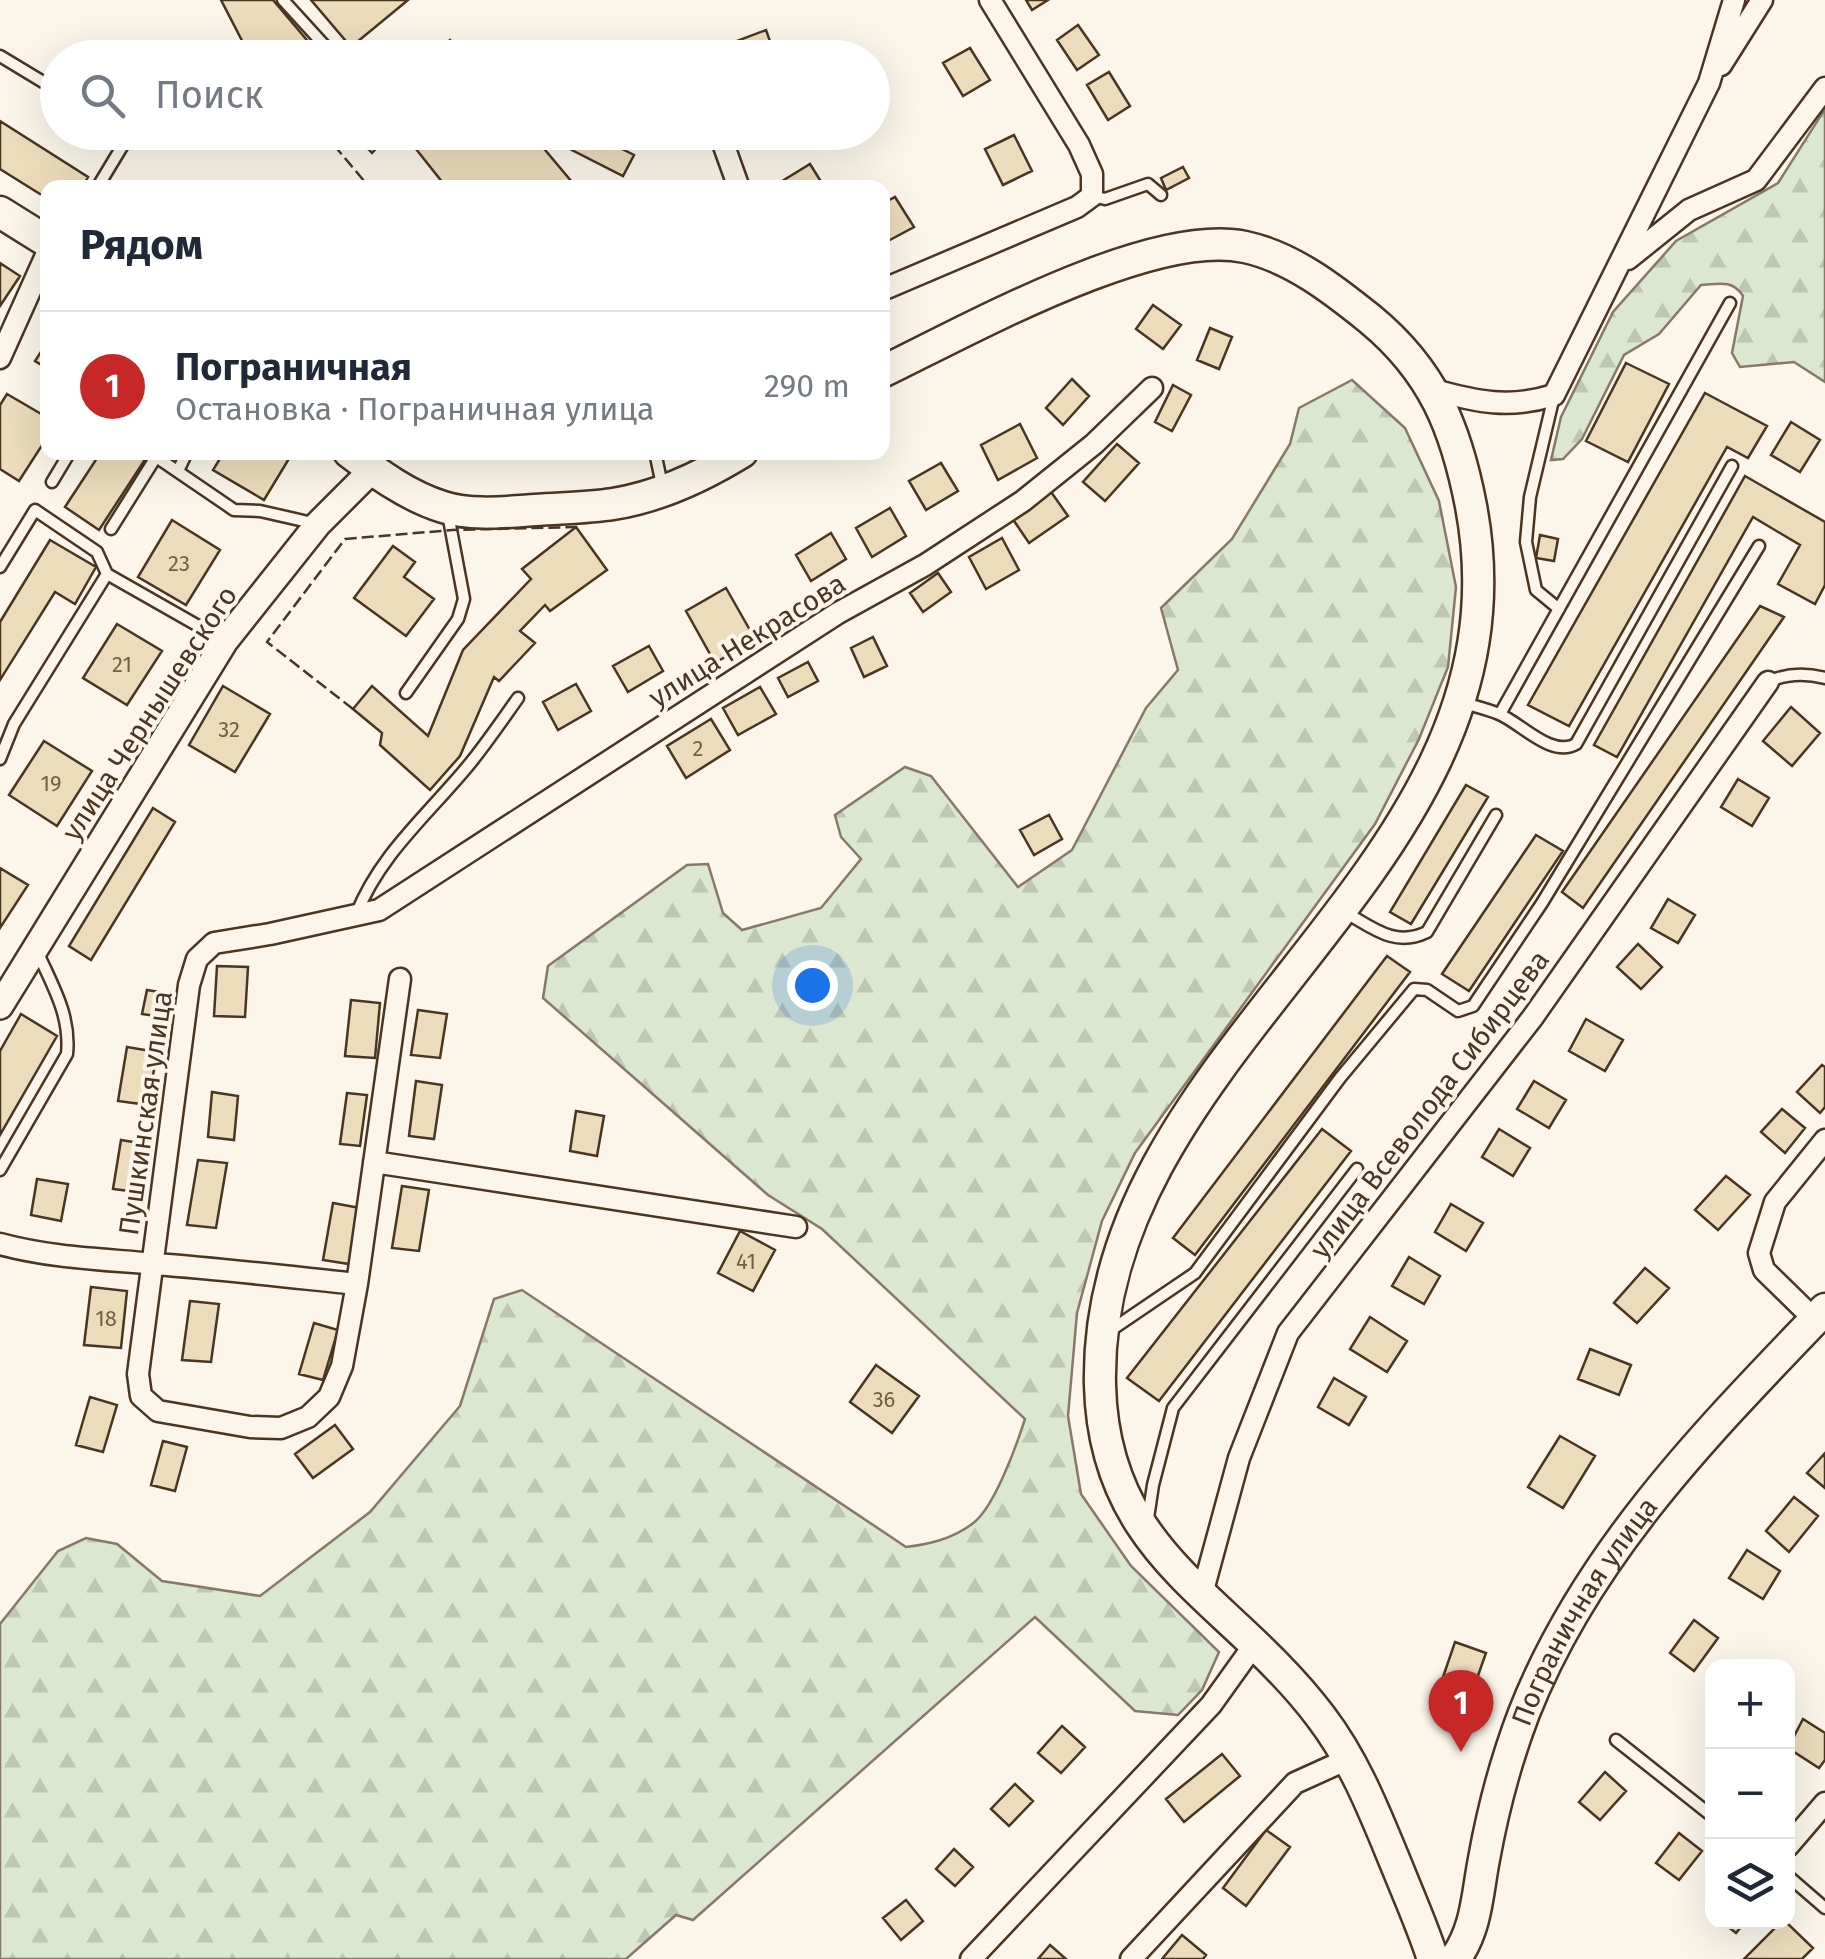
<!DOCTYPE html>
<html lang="ru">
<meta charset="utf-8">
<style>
:root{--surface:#fff;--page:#f2f2f3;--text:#1f2937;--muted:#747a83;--line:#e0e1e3;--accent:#c62828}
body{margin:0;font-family:"Fira Sans",sans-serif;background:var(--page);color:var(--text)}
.controls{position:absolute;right:30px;bottom:30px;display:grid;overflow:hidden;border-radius:20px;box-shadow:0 10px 40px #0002}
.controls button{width:90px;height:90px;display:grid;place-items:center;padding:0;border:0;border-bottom:2px solid var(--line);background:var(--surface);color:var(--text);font:50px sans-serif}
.you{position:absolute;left:812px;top:985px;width:35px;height:35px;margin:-25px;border:8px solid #fff;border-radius:50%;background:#1a73e8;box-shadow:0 0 0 15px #1a73e833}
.badge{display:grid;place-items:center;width:65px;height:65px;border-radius:50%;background:var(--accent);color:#fff;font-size:32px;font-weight:700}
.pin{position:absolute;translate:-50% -82px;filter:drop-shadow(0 2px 5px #0008)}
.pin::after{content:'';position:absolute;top:52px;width:35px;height:30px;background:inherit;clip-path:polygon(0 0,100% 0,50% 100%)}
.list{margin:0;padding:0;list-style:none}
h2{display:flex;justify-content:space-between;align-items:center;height:130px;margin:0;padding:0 40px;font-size:42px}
h2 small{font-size:32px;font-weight:400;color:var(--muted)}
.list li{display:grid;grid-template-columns:65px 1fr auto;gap:30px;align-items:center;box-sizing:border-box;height:150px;padding:0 40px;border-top:2px solid var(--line)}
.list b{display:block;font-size:38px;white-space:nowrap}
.list p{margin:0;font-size:32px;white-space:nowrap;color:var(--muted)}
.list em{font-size:32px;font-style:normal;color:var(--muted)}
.icon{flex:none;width:55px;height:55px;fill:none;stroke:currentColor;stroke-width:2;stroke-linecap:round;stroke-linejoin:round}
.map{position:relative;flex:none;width:1825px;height:1959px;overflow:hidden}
.search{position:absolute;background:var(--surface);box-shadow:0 10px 40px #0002;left:40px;top:40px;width:850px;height:110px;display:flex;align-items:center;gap:25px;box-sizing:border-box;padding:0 35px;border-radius:55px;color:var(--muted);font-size:38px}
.panel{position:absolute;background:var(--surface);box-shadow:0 10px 40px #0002;left:40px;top:180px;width:850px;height:280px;border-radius:20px}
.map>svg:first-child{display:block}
.forest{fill:url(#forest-firs);stroke:#887966;stroke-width:2.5}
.building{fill:#ecdcbc;stroke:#4a3520;stroke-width:2.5}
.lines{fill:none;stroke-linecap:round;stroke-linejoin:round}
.service-casing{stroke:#4a3520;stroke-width:15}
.minor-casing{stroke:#4a3520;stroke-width:25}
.tertiary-casing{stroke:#4a3520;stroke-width:30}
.secondary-casing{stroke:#4a3520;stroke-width:35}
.service{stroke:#fbf6e9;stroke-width:10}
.minor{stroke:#fbf6e9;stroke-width:20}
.tertiary{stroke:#fbf6e9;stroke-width:25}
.secondary{stroke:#fbf6e9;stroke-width:30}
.fence{stroke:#4a3520;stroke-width:2.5;stroke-dasharray:12 5;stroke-linecap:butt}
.labels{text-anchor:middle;stroke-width:8;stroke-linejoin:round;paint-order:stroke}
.number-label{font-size:22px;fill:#725f47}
.street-label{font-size:28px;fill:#4a3520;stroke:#fbf6e9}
</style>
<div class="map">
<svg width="1825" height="1959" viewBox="0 0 1825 1959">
<defs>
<pattern id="forest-firs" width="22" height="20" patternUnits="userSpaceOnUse" patternTransform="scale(2.5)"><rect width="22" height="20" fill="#dce7d0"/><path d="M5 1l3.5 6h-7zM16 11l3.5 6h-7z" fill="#bec7b2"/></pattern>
</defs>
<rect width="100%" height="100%" fill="#fbf6e9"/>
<path class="forest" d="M1825,109V382L1794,362L1740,367L1732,353L1743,296C1732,279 1718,284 1701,285L1659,334L1624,355L1582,439L1563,459L1551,460L1561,417L1613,312L1676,241L1778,183Z
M1352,380L1405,428L1439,501L1456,587L1448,667L1419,739L1375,824L1135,1153L1102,1221L1077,1313L1068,1416L1081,1494L1131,1566L1219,1652L1202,1690L1178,1715L1135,1711L1035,1617L693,1920L676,1915L626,1959H0V1624L58,1551L86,1538L117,1544L162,1581L260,1596L370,1512L460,1406L494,1299L522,1290L906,1547C930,1544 952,1539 972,1524C994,1509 1017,1444 1025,1419L822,1229L768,1195L543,998L548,966L687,865L708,864L723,913L742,930L821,908L861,859L841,837L835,815L905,767L931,776L1018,887L1072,850L1146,708L1178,670L1161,608L1232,539L1290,444L1299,408Z"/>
<path class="building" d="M221,0H273L317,52L310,58H251Z
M311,0H408L351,47Z
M1026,0H1048L1032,10Z
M1078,25L1099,55L1077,70L1057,40Z
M766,30L776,58H715L713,50Z
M450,40L465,58H430Z
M970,48L990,80L963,96L943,63Z
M1109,72L1130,106L1108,120L1087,85Z
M0,121L88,177L82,188H48V199L0,169Z
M352,132H378L385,139L372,153Z
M416,132H530L577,188H447L408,139Z
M572,132H600L598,137L634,155L623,176L564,146Z
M768,132H793L772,142Z
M1014,135L1032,171L1003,185L985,149Z
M810,164L825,188H788L784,180Z
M1183,167L1189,178L1166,190L1161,178Z
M895,197L914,227L888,241L882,233V204Z
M0,263L20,276L0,306Z
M1153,305L1181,325L1163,349L1136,329Z
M1210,328L1232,337L1219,369L1197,360Z
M48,341V369L35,361Z
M1626,363L1669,384L1628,462L1586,441Z
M1072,379L1089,396L1063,425L1046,408Z
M1173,385L1191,395L1172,431L1155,422Z
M1705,393L1767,426L1748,458L1727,447L1569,726L1528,705Z
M7,394L48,418V436L19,481L0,469V405Z
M1791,422L1820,440L1800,472L1771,455Z
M1020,424L1037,458L998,480L981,445Z
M1117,444L1139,463L1105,501L1083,482Z
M101,452H138L146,458L99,530L65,507Z
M224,452H293L264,500L213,470Z
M941,463L958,491L926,510L909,481Z
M1745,476L1825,522V585L1815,604L1778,584L1800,545L1753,517L1617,757L1594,745Z
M1049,489L1068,516L1029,543L1010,515Z
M890,508L906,536L872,557L856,528Z
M172,520L220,550L186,605L138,577Z
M576,527L607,570L550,611L545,605L520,631L535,643L499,681L494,677L460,756L430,790L380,745L382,733L353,709L372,686L428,736L463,650L531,579L522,569Z
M831,533L846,559L811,581L796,555Z
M1540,535L1558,539L1554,561L1536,558Z
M1002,538L1019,570L986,589L969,557Z
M50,540L96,567L75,604L55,592L0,680V622Z
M393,546L415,562L404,577L434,599L406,636L354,598Z
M938,573L951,592L923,612L910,593Z
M726,588L755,639L715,663L686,611Z
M1760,606L1784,617L1583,908L1562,892Z
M117,624L162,651L127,705L83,678Z
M873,637L887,666L864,677L851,648Z
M649,646L663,671L628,692L613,666Z
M808,662L818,681L788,697L778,678Z
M576,684L591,711L558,730L543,702Z
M223,686L270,714L235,772L189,745Z
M760,687L776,714L738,735L723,708Z
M1791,707L1820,733L1792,766L1763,741Z
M711,719L730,750L686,778L667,746Z
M44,741L92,771L57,826L9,795Z
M1738,779L1769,798L1752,826L1721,807Z
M1466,785L1488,797L1411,924L1390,912Z
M153,808L175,822L91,960L69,946Z
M1049,815L1062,839L1034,855L1020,830Z
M1536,835L1563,851L1469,991L1442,974Z
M0,868L28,885L0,928Z
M1668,899L1695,915L1678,943L1651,928Z
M1638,944L1662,967L1641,989L1617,967Z
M1387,956L1410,972L1195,1255L1173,1238Z
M217,966L248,967L245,1017L214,1016Z
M147,990L173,994L169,1018L142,1014Z
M351,1000L380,1003L375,1058L345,1056Z
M418,1010L447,1014L440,1058L411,1055Z
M21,1014L57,1036L0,1135V1051Z
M1586,1019L1623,1040L1605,1071L1569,1051Z
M127,1047L157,1052L148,1105L118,1101Z
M1822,1065L1825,1067V1107L1820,1113L1797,1092Z
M416,1081L442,1085L434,1139L409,1136Z
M1534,1081L1566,1100L1549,1128L1517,1109Z
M212,1092L238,1096L234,1140L208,1137Z
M347,1093L367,1095L360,1146L340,1144Z
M1782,1109L1805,1128L1785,1153L1761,1132Z
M576,1111L604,1116L597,1156L570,1151Z
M1322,1129L1351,1151L1159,1401L1127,1378Z
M1499,1129L1530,1148L1513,1176L1482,1157Z
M121,1140L146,1144L138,1192L113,1189Z
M198,1160L227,1163L216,1228L187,1225Z
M1726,1176L1750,1195L1718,1230L1695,1210Z
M37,1179L68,1184L61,1221L31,1215Z
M402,1186L429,1190L419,1251L392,1248Z
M333,1203L360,1208L349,1264L323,1260Z
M1451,1204L1483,1223L1466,1251L1435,1232Z
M740,1231L775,1250L753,1291L718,1273Z
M1409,1257L1440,1276L1424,1304L1392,1286Z
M1645,1268L1669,1288L1637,1323L1614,1303Z
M91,1287L127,1291L121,1348L84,1345Z
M190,1301L219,1304L211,1362L182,1360Z
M1370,1317L1407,1341L1387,1372L1350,1349Z
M314,1323L338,1330L323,1380L299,1374Z
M1590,1349L1631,1365L1619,1395L1578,1379Z
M876,1365L919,1396L892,1433L850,1402Z
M1334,1378L1366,1397L1349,1425L1318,1407Z
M90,1397L117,1405L103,1452L76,1445Z
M335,1425L353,1449L313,1478L295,1454Z
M1560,1436L1595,1456L1563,1508L1528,1487Z
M163,1441L187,1447L175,1491L151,1485Z
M1825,1453V1488L1807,1473Z
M1794,1497L1818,1516L1789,1552L1766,1531Z
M1747,1550L1780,1571L1763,1599L1729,1578Z
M1694,1620L1718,1638L1694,1671L1670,1653Z
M1455,1642L1486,1653L1474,1687L1443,1677Z
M1803,1719L1825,1733V1760L1819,1768L1788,1748Z
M1062,1726L1085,1747L1061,1773L1038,1753Z
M1222,1754L1240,1776L1184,1822L1166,1799Z
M1605,1772L1626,1791L1600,1820L1579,1802Z
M1015,1784L1033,1801L1009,1826L991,1809Z
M1266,1830L1290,1847L1246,1906L1223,1888Z
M1679,1833L1702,1851L1679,1880L1656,1863Z
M954,1849L973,1867L955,1886L936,1869Z
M906,1900L923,1921L901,1940L883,1918Z
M1722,1922H1745L1736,1933Z
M1781,1922H1786L1813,1948L1802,1959H1744Z
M1182,1935L1206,1955L1203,1959H1162Z
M1050,1945L1066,1959H1038Z"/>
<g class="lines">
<g class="service-casing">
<path id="service" d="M283,0L336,58
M0,56L58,91
M97,188L129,135L125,132
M1093,196L1105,199L1148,184L1161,195
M1554,396L1530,497L1526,542L1536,590L1559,609
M149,452L234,510L260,511L317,524
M655,452L662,485
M178,471L187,452
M52,482L70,452
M111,529L156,457
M0,567L35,510L97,552L107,574L14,724L0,759
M107,574L223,640
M1768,682C1787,673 1805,673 1825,678
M406,693L458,619L464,599L448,514
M1461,702C1473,706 1487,709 1499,714C1521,723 1551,758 1576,744L1732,466
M1500,714L1730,303
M1343,911C1372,927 1394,948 1427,932L1496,815
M356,915C380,853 431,812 472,761C488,741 503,719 518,698
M0,1170L67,1054C71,1015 52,985 37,951
M1114,1328L1195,1273L1340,1078L1414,989L1427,990L1458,1011L1473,1006L1542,903L1759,546
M1148,1518L1153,1485L1173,1408L1357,1169
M1616,1740L1712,1816
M1788,1876L1825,1908"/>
</g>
<g class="minor-casing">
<path id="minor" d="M1721,65L1762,0
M719,132L739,188
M1628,259L1689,210L1756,180L1825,88
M882,290L1077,207L1092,196V174L1079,145L990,0
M0,358L48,251
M1434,390C1477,402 1510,409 1554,395L1709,83L1734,0
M400,979L357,1284L342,1366L329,1397L308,1417L281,1428L250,1427L158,1411L141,1396L138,1374L189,985L197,959L214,943L270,934L379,910L838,613L925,565L1023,501L1094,444L1152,388
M374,1162L796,1227
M0,1244C52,1258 101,1259 155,1264C222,1269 290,1277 357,1284
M1815,1320L1764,1270L1759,1253L1775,1202L1825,1140
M1202,1594L1239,1458L1288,1333L1533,1017L1768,682
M1788,1846L1825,1803
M971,1959L1211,1705L1254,1645
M1131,1959L1295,1783L1348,1759"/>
</g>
<g class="tertiary-casing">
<path id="tertiary" d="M0,1006L225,641L318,524L372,470"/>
</g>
<g class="secondary-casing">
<g id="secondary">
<path d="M0,212L48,242"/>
<path d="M882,372C969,330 1152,227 1245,247C1292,257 1334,290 1370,319C1433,371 1456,428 1471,506C1540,872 1092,1039 1100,1385C1104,1558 1231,1597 1321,1717C1356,1763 1376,1816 1398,1869C1410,1899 1423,1928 1433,1959"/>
<path d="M349,452C378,474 408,496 443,507C471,516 506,512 535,510C561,508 588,508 613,504C658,497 703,476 742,452"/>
<path id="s1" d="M1455,1959C1477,1928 1477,1895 1484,1859C1493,1809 1506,1760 1524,1713C1587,1553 1708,1431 1825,1309"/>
</g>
</g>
<use href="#service" class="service"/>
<use href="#minor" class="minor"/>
<use href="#tertiary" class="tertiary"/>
<use href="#secondary" class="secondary"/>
<path class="fence" d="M323,132L370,188
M619,452H625
M353,709L267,642L345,539L452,530L576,527"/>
</g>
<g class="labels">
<g class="number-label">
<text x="179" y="571">23</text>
<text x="122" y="672">21</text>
<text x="229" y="737">32</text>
<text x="698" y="756">2</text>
<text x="51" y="791">19</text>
<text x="746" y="1269">41</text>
<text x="106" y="1326">18</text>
<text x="884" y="1407">36</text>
</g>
<g class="street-label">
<text transform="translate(747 640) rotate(-32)" y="10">улица Некрасова</text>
<text transform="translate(149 713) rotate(-57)" y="10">улица Чернышевского</text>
<text transform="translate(1429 1104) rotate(-53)" y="10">улица Всеволода Сибирцева</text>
<text transform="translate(145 1113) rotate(-82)" y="10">Пушкинская улица</text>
<text dy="10" stroke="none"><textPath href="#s1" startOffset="375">Пограничная улица</textPath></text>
</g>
</g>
</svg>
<div class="controls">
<button>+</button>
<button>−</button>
<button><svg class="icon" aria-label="layers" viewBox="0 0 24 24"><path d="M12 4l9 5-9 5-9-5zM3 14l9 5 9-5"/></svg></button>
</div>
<div class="you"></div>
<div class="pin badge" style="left:1461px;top:1752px">1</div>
<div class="search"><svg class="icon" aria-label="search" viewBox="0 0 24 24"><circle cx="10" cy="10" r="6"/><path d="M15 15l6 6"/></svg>Поиск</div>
<section class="panel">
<h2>Рядом<small></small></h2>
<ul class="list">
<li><span class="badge">1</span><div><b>Пограничная</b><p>Остановка · Пограничная улица</p></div><em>290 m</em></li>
</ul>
</section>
</div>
